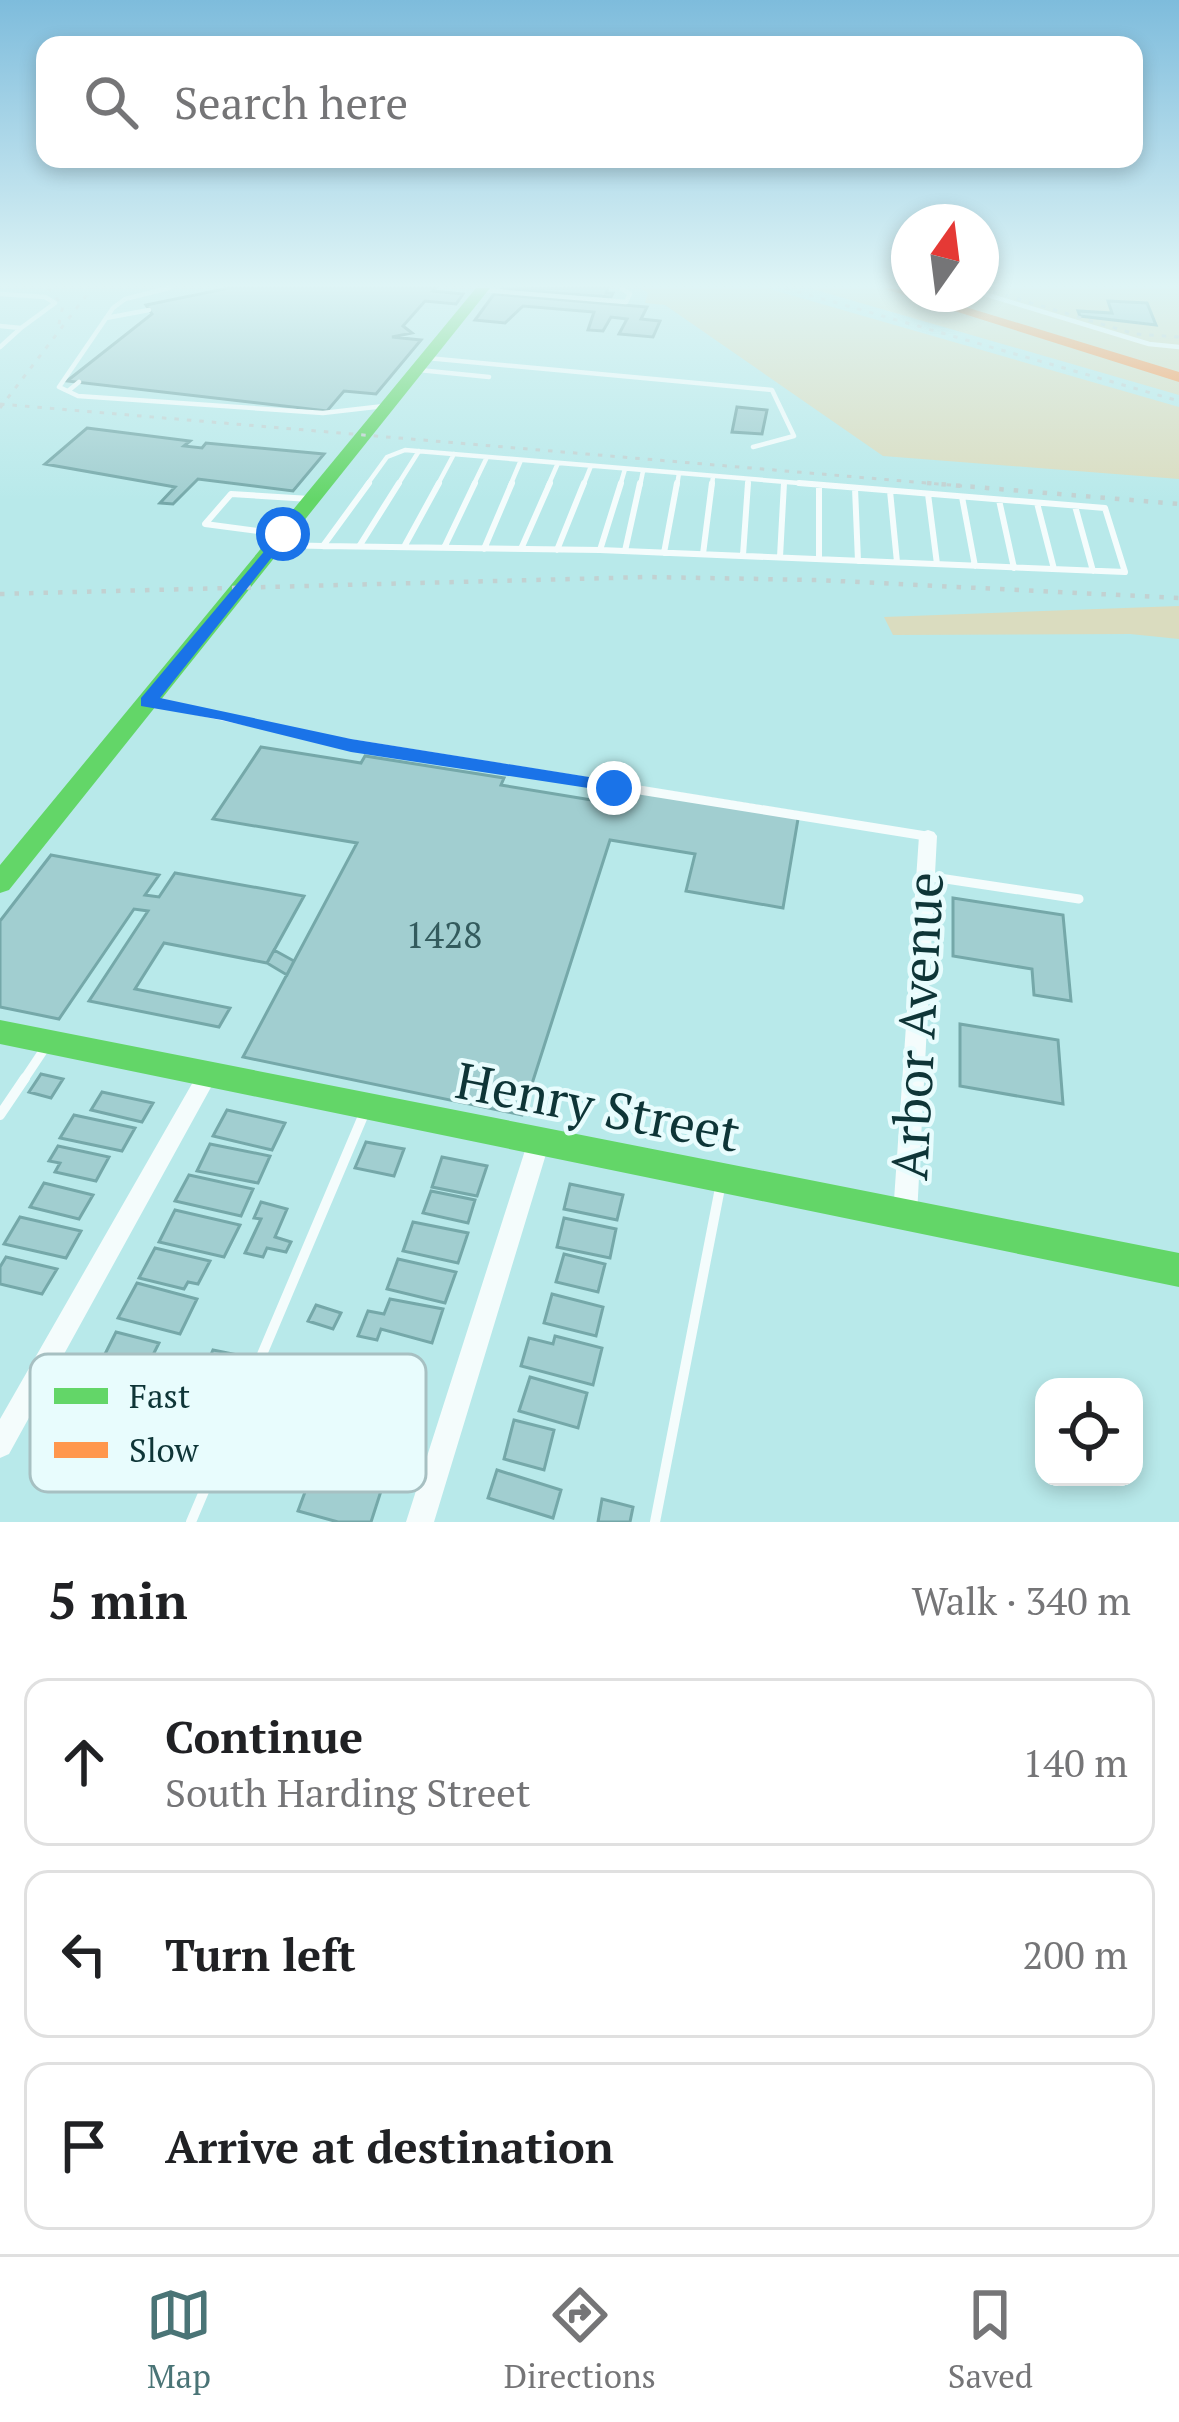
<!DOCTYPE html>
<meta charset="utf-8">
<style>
:root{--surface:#fff;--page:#f6f6f6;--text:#202124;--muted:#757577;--line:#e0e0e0;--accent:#4a7476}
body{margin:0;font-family:"PT Serif",serif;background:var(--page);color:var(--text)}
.controls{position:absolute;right:36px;bottom:36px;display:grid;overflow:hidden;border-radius:24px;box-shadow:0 6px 18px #0003}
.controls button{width:108px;height:108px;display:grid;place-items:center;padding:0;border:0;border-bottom:3px solid var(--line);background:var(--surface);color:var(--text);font:60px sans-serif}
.compass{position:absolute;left:891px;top:204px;width:108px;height:108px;border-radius:50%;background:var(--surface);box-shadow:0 6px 18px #0003;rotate:14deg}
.stop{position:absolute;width:36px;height:36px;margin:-27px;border:9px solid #1a73e8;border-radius:50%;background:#fff}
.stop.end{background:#1a73e8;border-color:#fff;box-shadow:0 3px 12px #0008}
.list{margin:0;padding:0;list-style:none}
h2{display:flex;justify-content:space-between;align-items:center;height:156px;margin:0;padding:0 48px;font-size:51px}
h2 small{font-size:39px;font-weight:400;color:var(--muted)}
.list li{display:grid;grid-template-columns:78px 1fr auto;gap:36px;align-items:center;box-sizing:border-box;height:168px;margin:0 24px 24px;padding:0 24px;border:3px solid var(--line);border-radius:24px}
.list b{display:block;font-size:45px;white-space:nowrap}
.list p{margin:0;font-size:39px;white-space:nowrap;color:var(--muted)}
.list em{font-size:39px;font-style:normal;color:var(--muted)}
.icon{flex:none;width:66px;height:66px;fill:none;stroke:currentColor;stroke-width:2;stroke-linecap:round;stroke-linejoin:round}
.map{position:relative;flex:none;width:1179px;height:1522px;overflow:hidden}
.search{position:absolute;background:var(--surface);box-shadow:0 6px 18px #0003;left:36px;right:36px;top:36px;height:132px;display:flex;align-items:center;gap:30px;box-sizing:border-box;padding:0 42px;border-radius:24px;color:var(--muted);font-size:45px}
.sheet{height:732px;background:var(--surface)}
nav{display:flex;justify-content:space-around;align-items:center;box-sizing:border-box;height:168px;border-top:3px solid var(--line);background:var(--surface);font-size:33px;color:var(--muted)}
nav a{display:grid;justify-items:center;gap:6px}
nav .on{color:var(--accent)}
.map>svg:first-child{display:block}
.green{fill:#dadcbf}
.building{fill:#a1ced0;stroke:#75a8a9;stroke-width:3}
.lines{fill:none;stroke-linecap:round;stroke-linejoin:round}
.lane-far3{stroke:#f4fcfc;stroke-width:4.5}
.lane-far2{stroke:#f4fcfc;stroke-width:6}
.lane-far1{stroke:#f4fcfc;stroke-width:9}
.lane{stroke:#f4fcfc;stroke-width:10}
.street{fill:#f4fcfc;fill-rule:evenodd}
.fast{fill:#63d668;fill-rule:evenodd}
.slow{fill:#ff974d;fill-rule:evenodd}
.rail-far1{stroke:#c2d1d1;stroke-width:3;stroke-dasharray:4.5 8;stroke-linecap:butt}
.rail{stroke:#c2d1d1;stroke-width:4.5;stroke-dasharray:4.5 10;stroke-linecap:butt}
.route{fill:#1a73e8}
.labels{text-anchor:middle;stroke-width:9;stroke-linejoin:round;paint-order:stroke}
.number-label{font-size:36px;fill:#335b5d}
.near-street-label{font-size:51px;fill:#0e3537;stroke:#e8fcfd}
.key{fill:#e8fcfd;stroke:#a7c0c2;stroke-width:3}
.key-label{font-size:33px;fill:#0e3537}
</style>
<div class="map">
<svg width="1179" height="1522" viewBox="0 0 1179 1522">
<rect width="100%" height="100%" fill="#b8e9ea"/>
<path class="green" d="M640,288H766L1179,407V479L883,456L665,305L645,303L648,293Z
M809,288H909V294H981V288H1179V395Z
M1179,606V639L1130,634L893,635L884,617Z"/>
<path class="building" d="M229,288H436L433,291L463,294L456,304L425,301L403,326L412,333L392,337L421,340L376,394L344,391L327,411L67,381L152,314L146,305Z
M608,288L606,293H613L611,297L500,289Z
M494,294L647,307L641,319L660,321L653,337L619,334L627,319L611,317L603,331L588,330L594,312L523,306L505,323L475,320Z
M1108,301L1147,303L1156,325L1080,316L1078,311L1112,313Z
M737,407L767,410L762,434L732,432Z
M87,428L190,441L184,446L202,448L206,443L324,454L293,491L198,479L173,504L160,503L175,487L45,464Z
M261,747L361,763L365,756L504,778L501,785L622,805L628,786L799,813L783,908L686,891L695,854L610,840L522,1115L243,1057L357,843L213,819Z
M51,855L159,875L145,895L159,897L175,873L304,896L267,963L164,943L135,989L230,1008L219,1027L89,1001L148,911L134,909L59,1019L0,1007V921Z
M953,898L1063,915L1071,1001L1034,995L1032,969L953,956Z
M274,950L294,961L287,975L267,963Z
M960,1024L1058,1040L1063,1104L960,1086Z
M41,1074L63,1079L51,1098L29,1092Z
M102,1092L153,1103L142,1122L91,1110Z
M227,1110L285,1123L272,1150L213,1136Z
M74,1115L135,1128L122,1151L60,1138Z
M366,1142L404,1149L394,1176L355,1168Z
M210,1144L270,1156L258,1183L197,1171Z
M58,1146L109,1157L96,1181L55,1172L60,1163L49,1161Z
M442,1157L487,1166L477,1196L432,1187Z
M189,1175L253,1189L241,1216L175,1201Z
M44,1183L93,1195L79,1219L30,1207Z
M570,1184L623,1195L617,1220L564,1209Z
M431,1191L475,1200L468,1223L423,1213Z
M261,1202L287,1209L275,1237L291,1242L286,1252L267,1248L263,1257L245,1253L261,1219L254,1218Z
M175,1210L240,1225L224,1257L159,1242Z
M20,1217L81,1231L66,1258L4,1244Z
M564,1218L616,1229L610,1258L557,1247Z
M413,1222L468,1233L458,1263L403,1251Z
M155,1248L210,1261L198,1284L188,1282L184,1289L139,1278Z
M564,1254L605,1264L598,1292L556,1282Z
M6,1257L57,1269L42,1294L0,1284V1267Z
M398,1259L456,1272L445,1303L387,1289Z
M137,1283L197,1299L180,1334L118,1318Z
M552,1294L603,1307L596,1336L544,1323Z
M390,1299L443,1309L432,1343L381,1329L377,1340L358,1336L368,1311L384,1314Z
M316,1305L341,1313L333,1329L308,1321Z
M116,1332L159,1343L145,1371L102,1360Z
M555,1336L602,1348L593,1385L521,1366L529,1338L553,1344Z
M213,1350L243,1356L230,1385L201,1378Z
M530,1377L587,1393L578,1428L519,1411Z
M514,1420L554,1430L544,1470L504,1459Z
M497,1470L561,1490L553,1518L488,1498Z
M312,1473L381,1491L371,1522H338L298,1511Z
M602,1499L633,1507L630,1522H598Z"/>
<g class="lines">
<path class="lane-far3" d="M169,288L125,299L113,308L59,387L78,396L323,413L384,406
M482,290L626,302L630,294L622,289
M981,293L1149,344L1179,347
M0,294L45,297L55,303L21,328L0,326
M106,318L149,310
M0,347L21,328
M427,358L772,390L794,436L753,447
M419,370L489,377
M68,391L79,382
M366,486L387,457L405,450L835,486
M397,486L419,451
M437,486L454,454
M473,486L487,457
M510,486L521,460
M548,486L558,463
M583,486L591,466
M620,486L625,469
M640,486L643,471
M677,486L679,473
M712,486L713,476
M748,486V479"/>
<path class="lane-far2" d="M819,485V559
M855,488L858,561
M890,491L897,562
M928,494L937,564
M962,497L975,566
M999,500L1014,568
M1037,503L1054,569
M1075,506L1093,571
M281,534L205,524L231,494L310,499
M275,545L323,546
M360,545L399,483
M323,546L600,550L1125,572L1105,508L799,483
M323,546L369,483
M404,547L439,483
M444,548L475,483
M484,549L512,483
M521,549L550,483
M557,550L584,483
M600,550L621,483
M625,551L640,483
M664,553L677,483
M703,554L712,483
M743,555L748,483
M780,557L784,483
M149,702L342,743"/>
<path class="lane-far1" d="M328,740L926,836
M926,876L1079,899
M23,1081L45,1048"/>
<path class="lane" d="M0,1115L25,1078
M191,1522L366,1109
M655,1522L720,1188"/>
<path class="street" d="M928,830L934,832L937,836L917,1215L913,1223L905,1226L897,1223L893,1215L919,836L922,832Z
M208,1065L215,1068L219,1074L215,1080L9,1454L0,1458V1419L201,1068Z
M539,1131L547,1134L550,1141L434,1522H406L528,1141L531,1134Z"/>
<path class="fast" d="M476,288H490L9,890L0,893V865Z
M0,1020L1179,1253V1287L0,1044Z"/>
<path class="slow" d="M882,288L909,290V294H923L1179,372V382Z"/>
<path class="rail-far1" d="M48,288L63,306L58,328
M785,288L1179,401
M981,288L1135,334L1179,337
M0,404L962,486
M0,408L92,288"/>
<path class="rail" d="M927,483L1179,504
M0,594L647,577L818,580L1179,598"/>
</g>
<linearGradient id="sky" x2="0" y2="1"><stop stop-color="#7ebcdc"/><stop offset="0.57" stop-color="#dff5f6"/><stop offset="1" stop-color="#dff5f6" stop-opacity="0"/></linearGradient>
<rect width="1179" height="501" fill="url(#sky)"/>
<path class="route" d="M283,529L288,531V537L160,698L351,739L614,781L621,783V793L351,752L222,720L141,706V698Z"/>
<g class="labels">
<g class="number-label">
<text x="444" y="948">1428</text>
</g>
<g class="near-street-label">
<text transform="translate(917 1026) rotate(-87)" y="18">Arbor Avenue</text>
<text transform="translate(598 1107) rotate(11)" y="18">Henry Street</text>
</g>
</g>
<rect x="30" y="1354" width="396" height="138" rx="18" class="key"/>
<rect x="54" y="1388" width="54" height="16" fill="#63d668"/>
<rect x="54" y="1442" width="54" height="16" fill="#ff974d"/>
<g class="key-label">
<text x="129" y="1408">Fast</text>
<text x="129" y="1462">Slow</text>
</g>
</svg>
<div class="controls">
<button><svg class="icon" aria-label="locate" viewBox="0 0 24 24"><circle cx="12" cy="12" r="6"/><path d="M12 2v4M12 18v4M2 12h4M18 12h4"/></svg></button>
</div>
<svg class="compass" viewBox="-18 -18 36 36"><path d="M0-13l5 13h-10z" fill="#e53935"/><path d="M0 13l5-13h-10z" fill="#757577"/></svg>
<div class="stop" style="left:283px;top:534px"></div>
<div class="stop end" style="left:614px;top:788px"></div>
<div class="search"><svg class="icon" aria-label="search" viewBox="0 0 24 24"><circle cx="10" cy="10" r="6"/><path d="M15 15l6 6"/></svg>Search here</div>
</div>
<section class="sheet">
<h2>5 min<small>Walk · 340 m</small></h2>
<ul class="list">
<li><svg class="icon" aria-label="ahead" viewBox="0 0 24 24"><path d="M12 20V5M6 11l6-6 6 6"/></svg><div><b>Continue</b><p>South Harding Street</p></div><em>140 m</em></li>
<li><svg class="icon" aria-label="left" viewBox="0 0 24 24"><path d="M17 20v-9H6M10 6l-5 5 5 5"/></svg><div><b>Turn left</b></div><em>200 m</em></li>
<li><svg class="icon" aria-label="arrive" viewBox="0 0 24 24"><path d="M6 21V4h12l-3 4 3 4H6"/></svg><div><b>Arrive at destination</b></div></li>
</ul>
</section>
<nav>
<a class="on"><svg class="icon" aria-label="map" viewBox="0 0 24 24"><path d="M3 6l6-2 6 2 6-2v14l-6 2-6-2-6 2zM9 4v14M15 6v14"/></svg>Map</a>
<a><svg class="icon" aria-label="directions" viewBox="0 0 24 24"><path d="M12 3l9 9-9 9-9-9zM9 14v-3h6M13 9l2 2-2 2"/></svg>Directions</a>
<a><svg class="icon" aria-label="saved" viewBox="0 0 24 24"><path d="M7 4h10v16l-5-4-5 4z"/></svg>Saved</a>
</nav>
